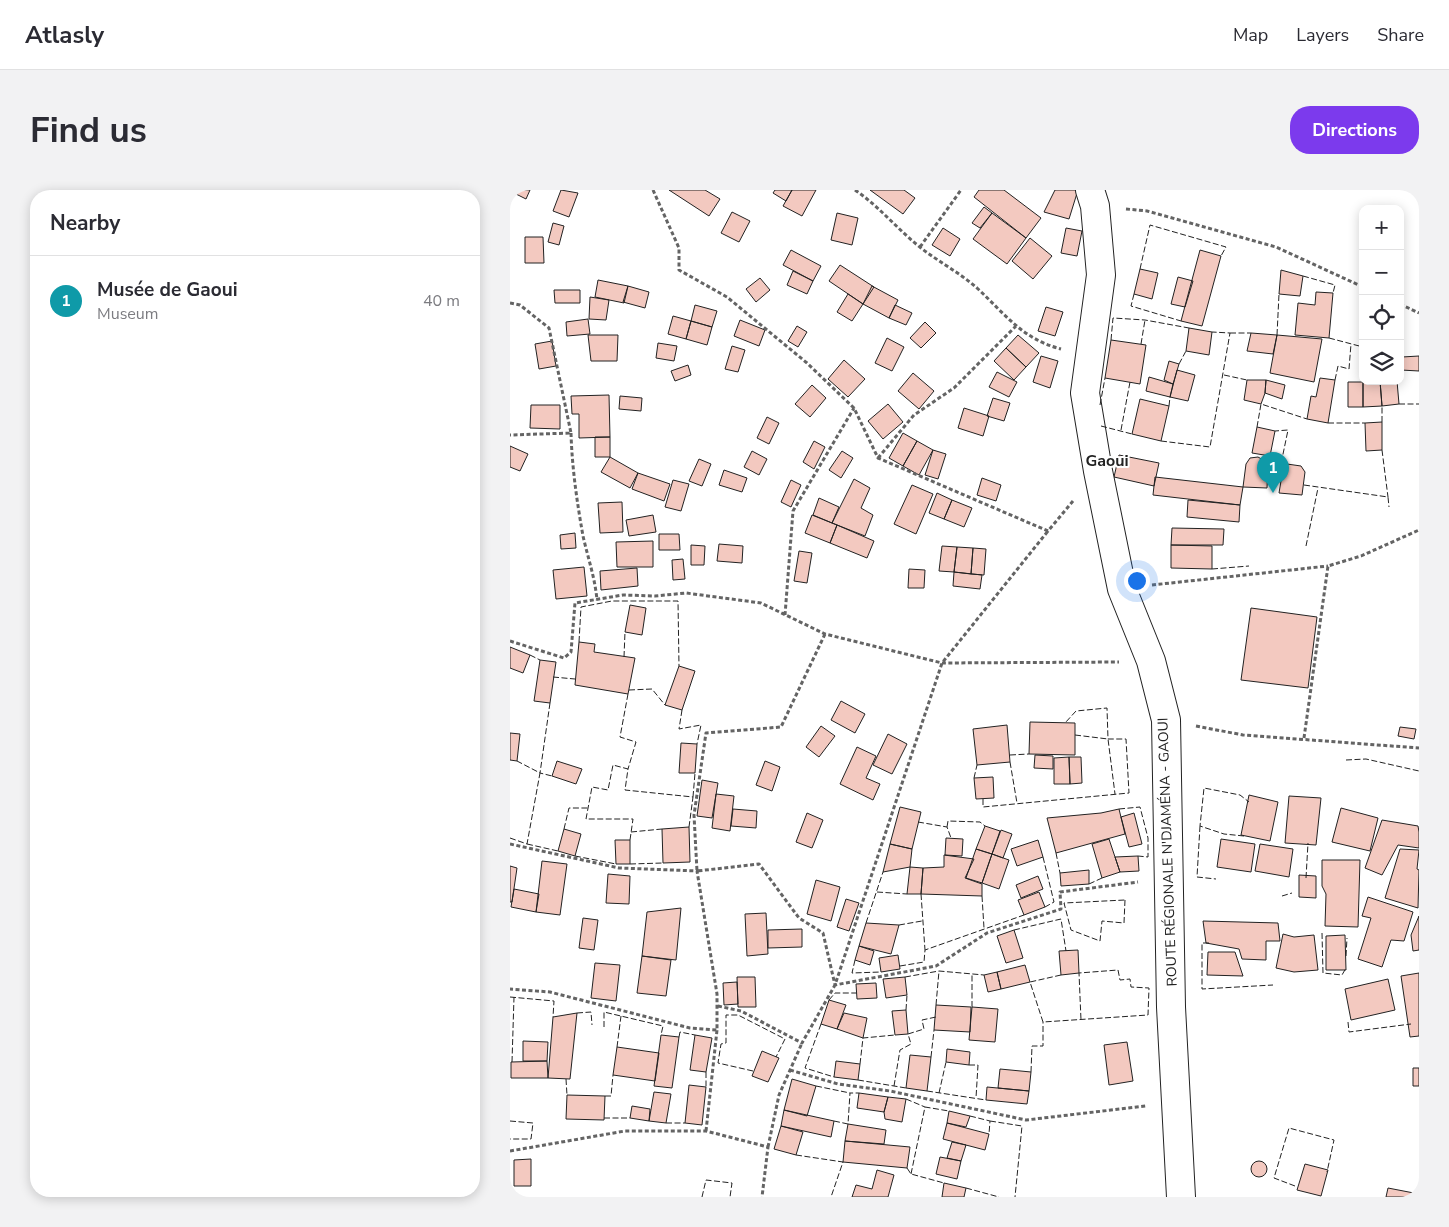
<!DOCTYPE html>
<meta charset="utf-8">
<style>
:root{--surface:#fff;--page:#f2f2f3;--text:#2b2b33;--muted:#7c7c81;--line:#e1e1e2;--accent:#7c3aed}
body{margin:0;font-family:"Nunito Sans",sans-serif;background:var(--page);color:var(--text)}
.controls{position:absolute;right:15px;top:15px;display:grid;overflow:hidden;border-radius:10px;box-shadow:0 2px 12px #0003}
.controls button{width:45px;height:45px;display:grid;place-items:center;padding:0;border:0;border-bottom:1px solid var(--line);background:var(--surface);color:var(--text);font:25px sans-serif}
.you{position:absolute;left:626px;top:390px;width:18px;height:18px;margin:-12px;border:4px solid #fff;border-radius:50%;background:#1a73e8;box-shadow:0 0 0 8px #1a73e833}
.badge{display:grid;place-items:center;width:32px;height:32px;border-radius:50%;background:var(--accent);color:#fff;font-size:16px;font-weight:700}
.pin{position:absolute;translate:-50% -41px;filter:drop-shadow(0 1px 2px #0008)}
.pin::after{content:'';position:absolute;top:26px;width:18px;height:15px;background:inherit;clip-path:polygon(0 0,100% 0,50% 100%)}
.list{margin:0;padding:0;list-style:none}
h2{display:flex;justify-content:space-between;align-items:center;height:65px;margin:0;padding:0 20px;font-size:21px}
h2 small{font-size:16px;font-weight:400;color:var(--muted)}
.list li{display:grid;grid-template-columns:32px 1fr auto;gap:15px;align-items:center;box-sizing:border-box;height:90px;padding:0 20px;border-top:1px solid var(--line)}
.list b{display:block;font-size:19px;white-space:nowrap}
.list p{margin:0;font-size:16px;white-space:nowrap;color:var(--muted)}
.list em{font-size:16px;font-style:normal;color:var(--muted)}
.icon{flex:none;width:28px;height:28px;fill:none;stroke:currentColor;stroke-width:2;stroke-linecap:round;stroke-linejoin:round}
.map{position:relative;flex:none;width:909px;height:1007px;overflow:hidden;border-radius:20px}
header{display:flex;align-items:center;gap:30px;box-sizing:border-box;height:70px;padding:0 25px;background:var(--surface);border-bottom:1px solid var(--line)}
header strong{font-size:24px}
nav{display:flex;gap:28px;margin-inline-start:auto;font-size:18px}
.intro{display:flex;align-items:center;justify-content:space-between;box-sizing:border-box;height:120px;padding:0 30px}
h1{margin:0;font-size:35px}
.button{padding:12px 22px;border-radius:20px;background:var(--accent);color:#fff;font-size:18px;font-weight:700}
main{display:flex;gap:30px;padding:0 30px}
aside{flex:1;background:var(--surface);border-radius:20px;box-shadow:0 2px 12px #0003}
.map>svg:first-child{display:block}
.building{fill:#f3c9c0;stroke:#222}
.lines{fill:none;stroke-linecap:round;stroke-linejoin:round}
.secondary-casing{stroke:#222;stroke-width:30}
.path{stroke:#646464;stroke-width:3;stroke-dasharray:4 2.5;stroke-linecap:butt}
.secondary{stroke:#fff;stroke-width:28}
.fence{stroke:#222;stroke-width:1;stroke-dasharray:6 2.5;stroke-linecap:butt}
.labels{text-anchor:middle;stroke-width:4;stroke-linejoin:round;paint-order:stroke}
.street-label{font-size:14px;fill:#222;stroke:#fff}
.quarter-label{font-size:16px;font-weight:bold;fill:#222;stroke:#fff}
</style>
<header>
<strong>Atlasly</strong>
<nav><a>Map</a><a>Layers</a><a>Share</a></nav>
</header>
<div class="intro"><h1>Find us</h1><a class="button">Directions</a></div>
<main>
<aside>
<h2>Nearby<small></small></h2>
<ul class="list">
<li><span class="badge" style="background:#0f9aa8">1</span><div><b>Musée de Gaoui</b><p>Museum</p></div><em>40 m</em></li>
</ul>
</aside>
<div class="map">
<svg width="909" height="1007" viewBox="0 0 909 1007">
<rect width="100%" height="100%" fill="#fff"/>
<path class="building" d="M5,0H20L16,9L4,3Z
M51,0L68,3L59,27L43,21Z
M159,0H195L210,9L199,26Z
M265,0H282L276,11L263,3Z
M282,0H306L292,26L273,16Z
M360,0H394L405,8L393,24Z
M469,0H494L531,28L516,48L464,7Z
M545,0H568L559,29L534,22Z
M474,17L482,23L470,38L462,33Z
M222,22L240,31L229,52L211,43Z
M327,23L348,28L342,55L321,50Z
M482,23L516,48L497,74L463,49Z
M43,33L54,36L49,55L38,52Z
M433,38L450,49L440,66L422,55Z
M556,38L572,41L567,66L551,63Z
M15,47H33L34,73H15Z
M520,48L542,66L523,89L502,71Z
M281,60L311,76L303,91L273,75Z
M690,60L711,66L692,136L671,131Z
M330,75L364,97L353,114L319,91Z
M630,79L648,83L642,109L624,104Z
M771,80L793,86L790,106L769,104Z
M283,81L303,91L297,104L277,95Z
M668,87L683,91L675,117L661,114Z
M250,88L260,100L246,112L236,99Z
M88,90L118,96L114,113L85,107Z
M118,96L139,102L135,118L113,112Z
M362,96L388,110L379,128L353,114Z
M44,100H70V113H45Z
M806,102L823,103L819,148L785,145L788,113L805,115Z
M338,104L353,114L342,131L327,122Z
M80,107L99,110L96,130L79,129Z
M185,115L207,121L202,137L181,131Z
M385,115L402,123L396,135L379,128Z
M536,117L553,122L545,146L528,141Z
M163,126L181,131L176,149L158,144Z
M78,129L80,144L57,146L56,132Z
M230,130L255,140L249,156L224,146Z
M181,131L202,137L197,155L176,149Z
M415,132L426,143L411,158L400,148Z
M287,136L297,142L288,157L278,151Z
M679,138L702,142L699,165L676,161Z
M741,143L767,145L763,164L737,161Z
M78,145H108L107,171H81Z
M508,145L529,163L516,177L496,158Z
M767,145L812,149L804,192L760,183Z
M377,148L394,157L382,181L365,173Z
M601,150L636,155L630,194L595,188Z
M42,151L46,176L29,179L25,154Z
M148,153L167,156L164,171L146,168Z
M222,156L235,160L228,182L215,179Z
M496,158L516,177L504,190L484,171Z
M531,166L548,171L540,198L523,192Z
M909,166V181L891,180L892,167Z
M334,170L355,189L338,207L318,189Z
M659,171L669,174L663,194L654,190Z
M178,175L181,185L165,191L161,181Z
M667,180L685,185L678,211L660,207Z
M487,182L507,192L499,207L479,197Z
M403,183L424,201L409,219L388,201Z
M639,187L663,194L660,207L636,201Z
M810,188L825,190L818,233L797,229L801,206L806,207Z
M737,190H756L755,203L751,214L734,210Z
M756,190L775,195L772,209L755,203Z
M870,191L872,216L853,217V192Z
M870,191H887L889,214L872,216Z
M838,192H853V217H838Z
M302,195L316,208L300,227L285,214Z
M99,205L100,247L69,248V224H62L61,206Z
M110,206L132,208L131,221L109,219Z
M483,208L500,213L494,231L477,226Z
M630,209L659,216L651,251L622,244Z
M378,214L393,232L373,249L358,231Z
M21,215H50V239L20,238Z
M454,218L479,226L473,246L448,238Z
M257,227L269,233L259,254L247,248Z
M872,232V260L856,261L855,233Z
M747,237L765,241L760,266L742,263Z
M393,243L407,251L393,276L379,268Z
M85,247H100V267H85Z
M304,251L315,257L304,279L293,272Z
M407,251L423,260L409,285L393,276Z
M0,256L18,264L10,281L0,277Z
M423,260L436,264L428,289L415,285Z
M242,261L257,269L249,285L234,277Z
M332,261L343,268L331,288L319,280Z
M609,265L649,273L644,296L604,287Z
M100,267L128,283L120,298L91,282Z
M748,267L755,271L758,276L757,298L733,297L736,274L740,268Z
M189,269L201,274L192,296L179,291Z
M777,274L791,276L795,282L792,305L769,303L773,279Z
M214,280L237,288L232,302L209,295Z
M128,283L160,294L154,311L122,299Z
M645,287L733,297L730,315L643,305Z
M472,288L491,295L486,311L467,305Z
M344,289L360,298L351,318L363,325L355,346L322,333Z
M163,290L179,294L171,321L155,317Z
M281,290L291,295L281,317L271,312Z
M402,295L423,304L406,344L384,334Z
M427,303L442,310L434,329L419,323Z
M309,308L329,317L322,333L303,325Z
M442,310L462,318L454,337L434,329Z
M678,310L730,315L729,332L677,327Z
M112,312L113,342L90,343L88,313Z
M143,325L146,342L119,346L116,330Z
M302,325L327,335L320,353L295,343Z
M327,335L364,351L357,368L320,353Z
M662,338L714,339L713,355H661Z
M65,343L66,358L51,359L50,345Z
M149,344H169L170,360H149Z
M143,351V377H107L106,352Z
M209,354L233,356L232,373L207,371Z
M181,355L195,356L194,375H181Z
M661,355L702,356V379L661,378Z
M432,356L447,357L444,382L429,381Z
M447,357L463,358L461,384L444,382Z
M463,358L476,359L474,385L461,384Z
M289,361L302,363L297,393L284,391Z
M173,369L175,389L163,390L162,370Z
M74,377L77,406L46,409L43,380Z
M127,378L128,396L91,400L90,381Z
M399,379L415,380L414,398H398Z
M444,382L472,385L470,399L443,396Z
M120,415L136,418L132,445L115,442Z
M741,418L807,427L798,498L731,490Z
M69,452L85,454L84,462L125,468L118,504L65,495Z
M0,457L20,465L13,483L0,478Z
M30,470L46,472L40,513L24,511Z
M169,476L185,481L172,520L155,515Z
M331,511L355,524L345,543L321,530Z
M520,532L565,533V565L519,564Z
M497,535L500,572L467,575L463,539Z
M311,536L325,546L309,567L296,557Z
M890,537L906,539L904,549L888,546Z
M0,543L10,544L7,571L0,570Z
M378,544L397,554L382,584L363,575Z
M171,553L187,554L185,583H169Z
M347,557L366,566L356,588L370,594L363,610L330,594Z
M525,565L543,566V579L524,578Z
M559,567L560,594H544V568Z
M559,567H571L572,593L560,594Z
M47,571L72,579L66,594L42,586Z
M255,571L270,577L262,601L246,595Z
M483,587L484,608L466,609L464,588Z
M192,590L208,593L202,628L187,626Z
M206,604L224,606L220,641L202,638Z
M739,605L768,612L760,651L731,645Z
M779,606L811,608L806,655L775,653Z
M390,617L411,622L402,659L380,654Z
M831,618L868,628L860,661L822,652Z
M223,619L247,621L246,638L221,636Z
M609,619L615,644L546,663L537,628L591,623Z
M297,623L313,630L302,658L286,652Z
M624,623L632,654L619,657L611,627Z
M872,630L908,636L909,642V658L888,655L872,685L855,678Z
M475,636L490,641L482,664L466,659Z
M179,637L180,672L153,673L152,639Z
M54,639L71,644L65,666L48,661Z
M491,640L502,644L493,668L482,664Z
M436,648L453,649L452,666L435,665Z
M599,649L610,682L592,688L582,654Z
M711,649L745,654L741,682L707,677Z
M105,650H120V674H106Z
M528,650L533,667L507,676L501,659Z
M380,654L402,659L400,677L373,682Z
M750,654L783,659L779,687L745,681Z
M466,659L482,664L472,693L456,688Z
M890,659L909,660L907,679L909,680L908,718L875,708Z
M482,664L499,670L489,699L472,693Z
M434,665L464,669L455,688L472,694V706L411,704L413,678L434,677Z
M628,666L629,681L610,682L605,667Z
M812,670H850L848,737L815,736L816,704L812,696Z
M32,671L57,674L50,725L26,722Z
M0,676L7,678L2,712H0Z
M400,677L413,678L411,704H397Z
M579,680V694L551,696L550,683Z
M98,684L120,686L119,714L96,713Z
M789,685L806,686V708L789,707Z
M528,686L533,699L511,708L506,695Z
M306,690L330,697L321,731L297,724Z
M4,699L29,704L26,722L1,717Z
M529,702L535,717L514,725L508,710Z
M858,707L903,722L894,751L881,750L872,777L848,769L861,728L852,726Z
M336,709L349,713L339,741L327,737Z
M171,718L166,770L132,766L137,722Z
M256,723L258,764L237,766L235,724Z
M909,726V760L903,761L901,745Z
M73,728L88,730L84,760L69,758Z
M693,731L768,733L770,751H756V770L732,769L729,759L696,753Z
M356,733L389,735L381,764L349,756Z
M292,739V757L258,758V740Z
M504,740L513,768L496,773L487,746Z
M773,744L784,747L804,745L808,780L784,782L766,778Z
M835,745L836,780H816V746Z
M349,756L364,761L360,775L345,770Z
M568,760L569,783L551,785L549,761Z
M698,762H725L733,786L697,785Z
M388,765L390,779L371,782L369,768Z
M132,766L161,770L156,806L127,803Z
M85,773L110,775L106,811L81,808Z
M515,775L520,792L491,799L487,782Z
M487,782L491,799L478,802L474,785Z
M909,783V846L900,847L891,786Z
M227,787H245L246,817H228Z
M395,787L397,805L376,808L373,789Z
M878,789L885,820L841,830L835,799Z
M227,792L228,814L214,815L213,793Z
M366,793L367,808L347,809L346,794Z
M319,810L336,815L327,839L311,834Z
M426,815L461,817L460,842L424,840Z
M462,817L488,819L485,852L459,850Z
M396,820L398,844L385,845L382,821Z
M67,823L60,889L38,888L43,827Z
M334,823L357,828L353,848L327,839Z
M151,845L169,847L162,898L144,896Z
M185,845L202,848L196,882L180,880Z
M13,851L38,852L37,871H13Z
M617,852L623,891L599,895L594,855Z
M107,857L149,863L145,891L103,885Z
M437,859L460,862L459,875L436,872Z
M252,861L269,868L258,892L242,886Z
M400,865L421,867L417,901L396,898Z
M37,871L38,888H1V872Z
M326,871L350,874L348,890L324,887Z
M903,878H909V896H903Z
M490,879L521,882L519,901L488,898Z
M282,889L306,896L297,926L274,920Z
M179,895L196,897L192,935L175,933Z
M477,897L519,901L517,914L476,910Z
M144,902L161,904L156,933L139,931Z
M349,903L378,907L374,922L347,918Z
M57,905L95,906L94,930L56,929Z
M378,907L396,909L392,932L375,929L374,922Z
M122,916L140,919L139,931L120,928Z
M274,920L324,931L321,947L271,936Z
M439,921L460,926L456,937L437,933Z
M437,933L479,944L475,960L433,949Z
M338,934L376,940L374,954L335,951Z
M271,936L293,942L286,965L264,959Z
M335,951L400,957L397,978L333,972Z
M442,952L456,955L451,971L437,968Z
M430,967L451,971L447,989L426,984Z
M21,969V996H4V970Z
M741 979a8 8 0 1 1 16 0a8 8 0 1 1-16 0Z
M795,974L818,980L811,1006L787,1000Z
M367,980L384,985L378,1007H342L346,995L362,999Z
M434,993L456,998L454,1007H432Z
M878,998L909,1004V1007H876Z"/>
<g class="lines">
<g class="secondary-casing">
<path id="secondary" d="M580,0L585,16L591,85L575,203L588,281L612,399L641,471L656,530L661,817L671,1007"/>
</g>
<path class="path" d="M143,0L169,58V80L217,107L297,173L344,218L368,268L538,341L563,311
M345,0C370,17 388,40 411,58C429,72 450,83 467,98C495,124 512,149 551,159
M616,19L637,21L766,57L853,97
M410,57L451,0
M0,113L10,115L39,138L61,243L0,245
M890,114L909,123
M61,243C62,278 67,312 73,346C78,368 85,388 87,410
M368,268L404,225L444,198L506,136
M642,395L818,376
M275,425L283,321L344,218
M315,444L271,537L196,543L184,625L187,681L249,674L289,728L313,743L325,795L426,776L477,743L551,719L550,702L628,692
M0,451L54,468L61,462L65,413L113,405L145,406L176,403L251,413L315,444L432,473L609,472
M686,536L733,545L909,558
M794,548L818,376L851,366L909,340
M0,654L109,678L187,681L207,804V840L180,838L40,802L0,799
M208,816L231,821L292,853L325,795L432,473L538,341
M280,880L328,894L380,901L516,930L636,916
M196,941L207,840
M258,957L269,905L292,853
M0,961L115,941H196L258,957L252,1007"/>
<use href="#secondary" class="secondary"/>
<path class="fence" d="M630,79L640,35L716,57L711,66
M793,86L825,95L823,103
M624,104L621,116L671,131
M720,143H741
M767,145L769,104
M819,148L853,157
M601,150L603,128L635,130L679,138
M631,154L635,130
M669,174L676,161
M714,185L737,190
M825,190L828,176L839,179L841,154
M889,214H909
M590,215L595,188
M659,216L660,207
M872,232V216
M818,233H855
M591,236L622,244
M747,237L751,214L797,229
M611,240L620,192
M651,251L700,257L720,143L702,142
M872,260L878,307
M760,266L772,269L778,240L765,241
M757,288H771
M794,295L878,307L879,317
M796,356L808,298
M702,379L739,376
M69,452L71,417L102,411H168L169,476
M20,465L30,470
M114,467L115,442
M43,487L65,489
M119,500L142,499L155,515
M118,504L110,547L126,552L118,579
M40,513L30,583L42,586
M172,520L169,539L191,535L187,554
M565,545L598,549L605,604
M500,565L519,564
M836,570L856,569L909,581
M500,572L507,613
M464,588L467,575
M183,607L185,583
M473,609V617L619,603L616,549H598L597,518L566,521L555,533
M609,619L630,617L638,648V667L628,666
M408,632L437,637L441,648
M690,636L687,687L706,689
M437,637L438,631L470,632L475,636
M54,639L59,618H78
M121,642L152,639
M734,646L714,644L690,636L694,598L730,605L739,612
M0,648L17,654L30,583L7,571
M120,650L123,629H76L82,597L98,600L103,575L118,579L115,600L183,607L179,637
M17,654L48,661
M546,663L550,683
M65,666L106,674
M533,667L544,712L535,717
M120,674L153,673
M796,688L798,653
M579,694L592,688
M367,702L397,704
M411,704L415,760
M472,706L474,738
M772,706L782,703
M615,710L614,733L592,731L590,751L561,740L554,713Z
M356,733L373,682
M389,735L412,731
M504,740L551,729L556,761
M812,743L813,783L832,785L836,778
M699,753H692V799L763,795
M836,766L837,748
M345,770L342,783L371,782
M390,776L414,772L415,760L514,725
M551,785L520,792L533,832L638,825L639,798L621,797L620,789L610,790L608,780L569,783L571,830
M395,787L429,781L474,785
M0,807L44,811L43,827
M319,810L325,803H347
M426,815L429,781
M462,817V784
M396,820L397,805
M67,823L81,822L82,835
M838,832L839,842L901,834
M311,834L295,878L324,887
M94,837V822L153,836L151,845
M169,847L170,842L185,845
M107,857L111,826
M421,867L424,840
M2,872L4,807
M350,874L353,848L385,845
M459,875H468L466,908
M243,881L208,873L211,854L216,853V825H228L275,849L266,867
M196,882V897
M521,882L522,856H533V832
M56,889L57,905
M348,890L396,898
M306,896L340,903
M384,896L390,860L401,854L398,844L414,839L412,830L426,827
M417,901L476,910
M429,903L436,872
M95,906H101L103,885
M396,909L415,917
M460,926L480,931L479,944
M94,928H120
M0,931L23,933L21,949H0
M324,931L338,934L340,903H349
M480,931L512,936L505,1007
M156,933H175
M286,965L333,972L321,1007
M397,978L401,984L434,993
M401,984L415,917L439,921
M785,996L764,988L779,938L824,950L817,982
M456,998L489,1007
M192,1007L196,990L222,993L220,1007"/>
</g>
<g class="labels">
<g class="street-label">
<text transform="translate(657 662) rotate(-92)" y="5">ROUTE RÉGIONALE N'DJAMÉNA - GAOUI</text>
</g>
<g class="quarter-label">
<text x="597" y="276">Gaoui</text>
</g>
</g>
</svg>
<div class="controls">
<button>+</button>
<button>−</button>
<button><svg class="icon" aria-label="locate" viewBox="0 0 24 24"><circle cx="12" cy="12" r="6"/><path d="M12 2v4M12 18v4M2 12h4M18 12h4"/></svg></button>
<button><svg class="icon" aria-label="layers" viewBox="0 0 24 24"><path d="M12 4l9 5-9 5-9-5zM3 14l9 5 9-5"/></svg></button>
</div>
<div class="you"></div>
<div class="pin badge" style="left:763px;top:303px;background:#0f9aa8">1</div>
</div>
</main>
